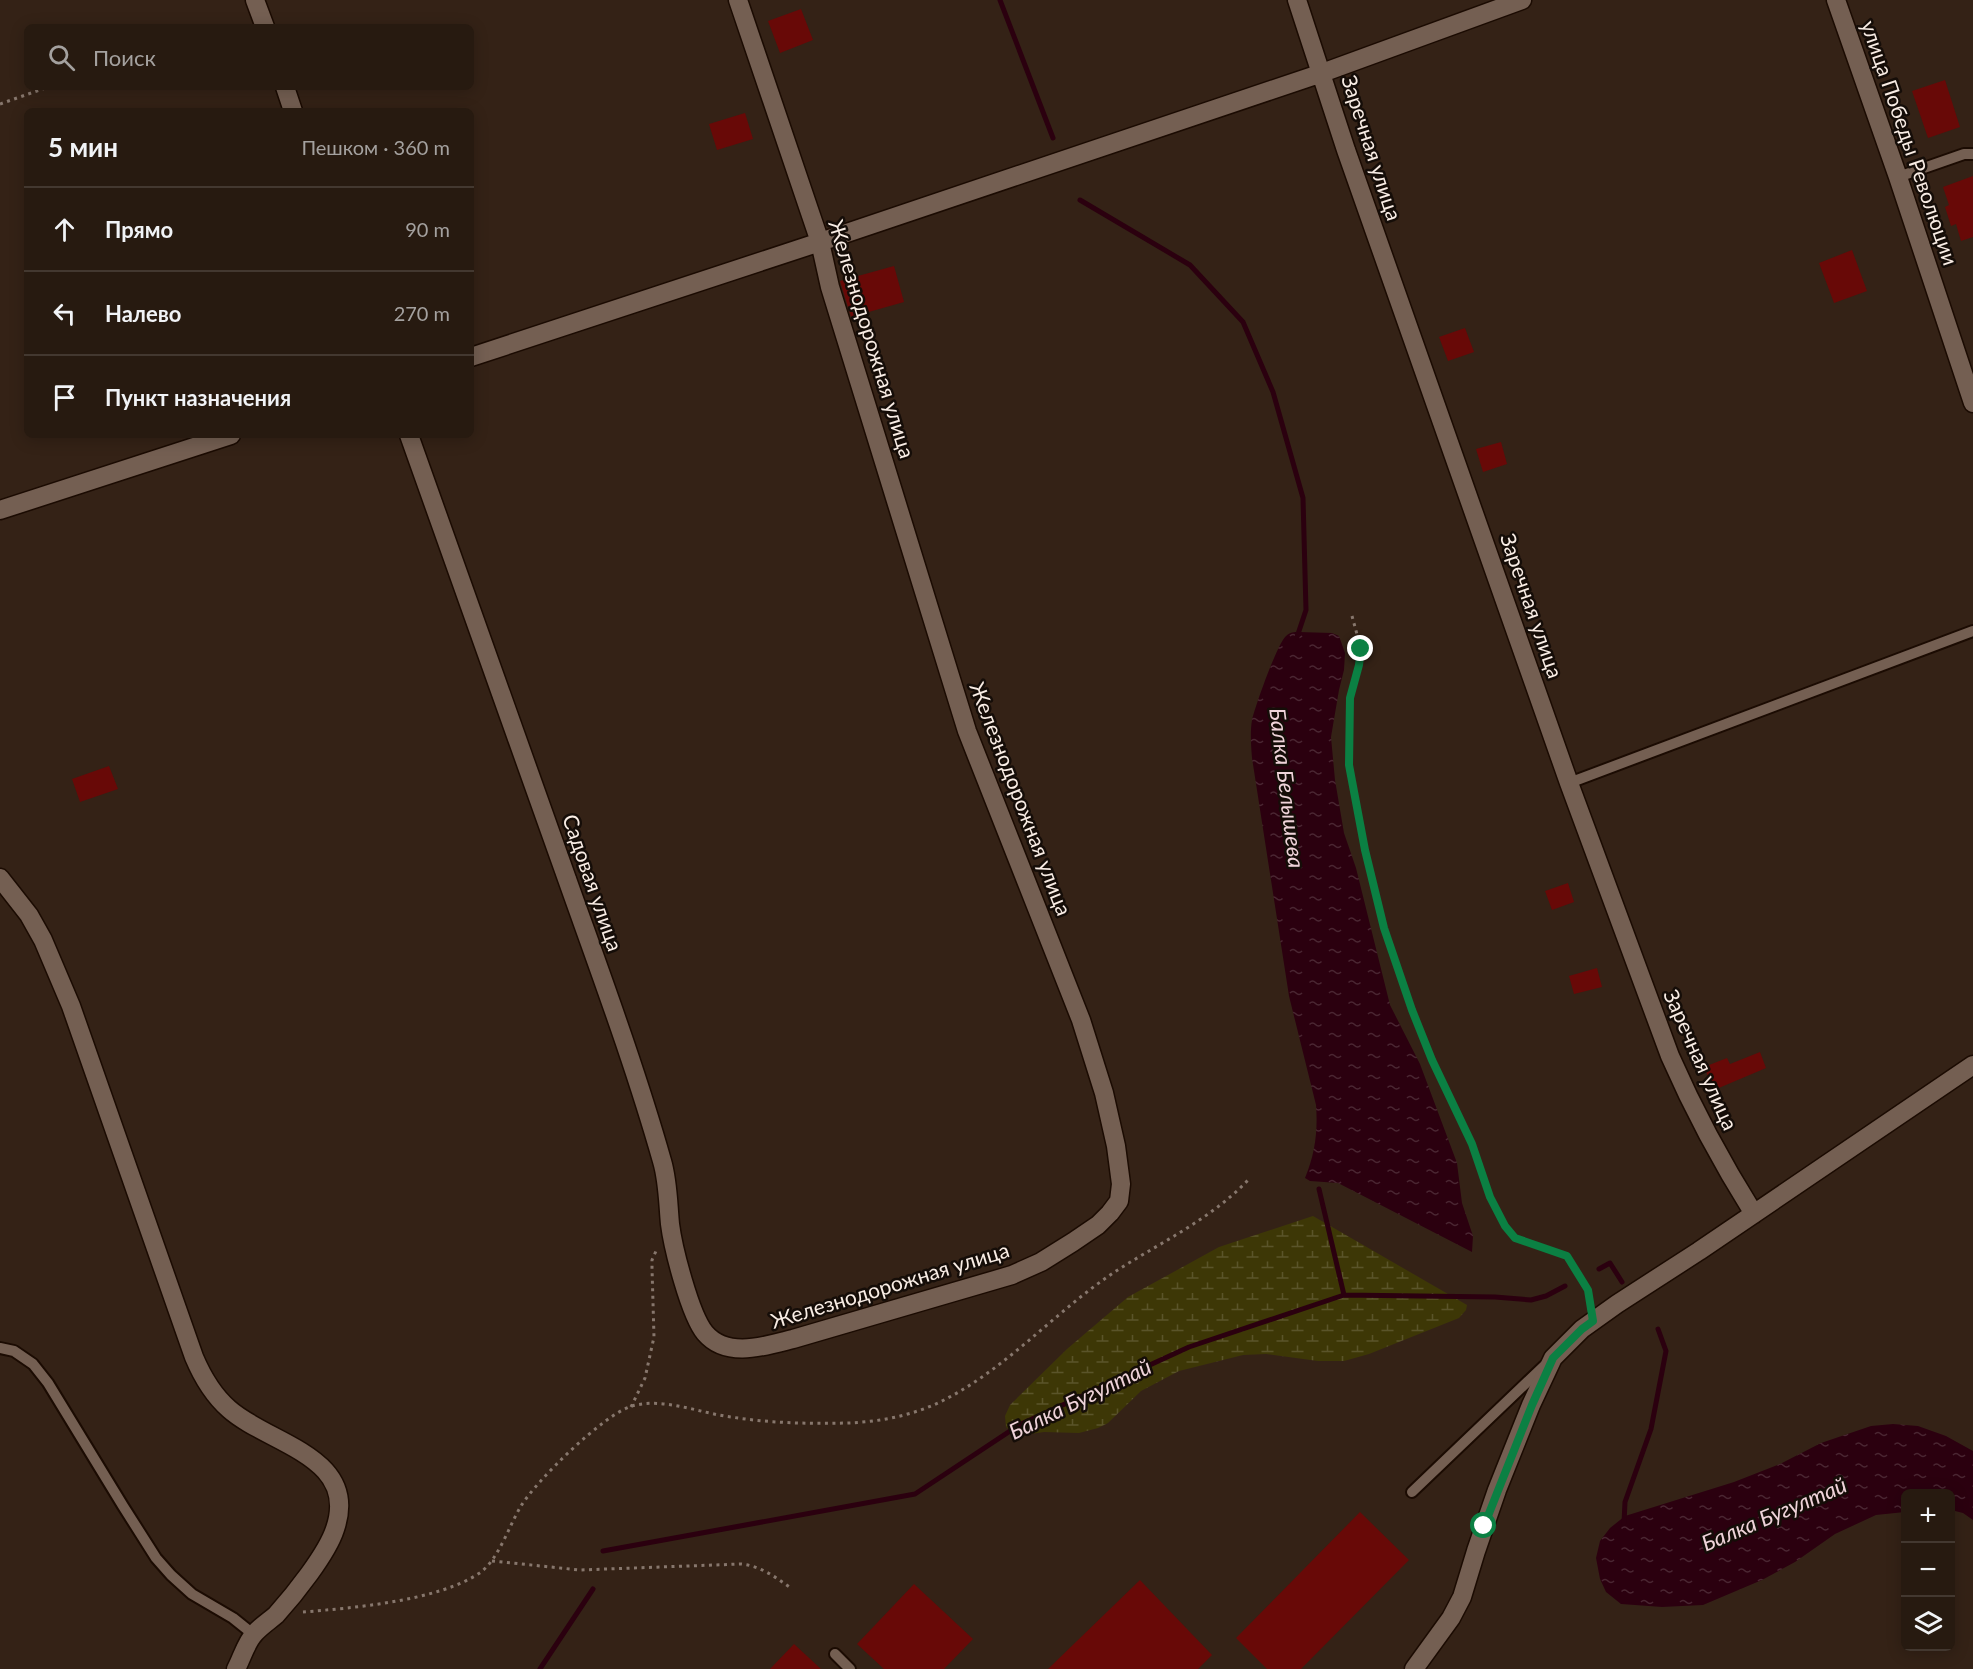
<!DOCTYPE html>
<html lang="ru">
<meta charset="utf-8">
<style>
:root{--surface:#271a10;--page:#33271e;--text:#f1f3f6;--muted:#a4a19f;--line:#433830}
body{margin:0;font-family:Lato,sans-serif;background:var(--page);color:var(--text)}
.controls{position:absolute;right:18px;bottom:18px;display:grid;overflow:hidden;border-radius:9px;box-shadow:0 3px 15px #0003}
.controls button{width:54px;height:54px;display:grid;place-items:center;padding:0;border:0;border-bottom:2px solid var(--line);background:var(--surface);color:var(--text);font:30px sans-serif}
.stop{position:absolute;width:18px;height:18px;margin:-14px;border:4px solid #0b8043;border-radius:50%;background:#fff}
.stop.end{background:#0b8043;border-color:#fff;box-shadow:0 2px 6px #0008}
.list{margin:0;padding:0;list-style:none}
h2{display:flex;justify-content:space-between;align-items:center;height:78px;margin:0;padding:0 24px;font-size:26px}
h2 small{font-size:20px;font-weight:400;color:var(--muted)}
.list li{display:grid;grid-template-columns:39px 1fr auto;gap:18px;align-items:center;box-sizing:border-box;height:84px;padding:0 24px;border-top:2px solid var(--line)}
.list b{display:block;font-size:22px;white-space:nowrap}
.list em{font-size:20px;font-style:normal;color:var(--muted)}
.icon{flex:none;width:33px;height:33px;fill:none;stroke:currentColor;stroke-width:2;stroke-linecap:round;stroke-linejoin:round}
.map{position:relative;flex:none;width:1973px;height:1669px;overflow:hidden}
.search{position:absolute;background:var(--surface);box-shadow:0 3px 15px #0003;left:24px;top:24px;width:450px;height:66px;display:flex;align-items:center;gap:15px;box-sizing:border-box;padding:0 21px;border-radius:9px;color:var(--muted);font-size:22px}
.panel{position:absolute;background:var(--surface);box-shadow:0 3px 15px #0003;left:24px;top:108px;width:450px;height:330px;border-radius:9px}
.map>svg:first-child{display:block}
.wetland{fill:url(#wetland-marsh)}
.water{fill:url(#water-ripples)}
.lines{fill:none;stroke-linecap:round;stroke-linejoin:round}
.stream{stroke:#2b000f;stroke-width:5}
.building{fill:#680907}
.service-casing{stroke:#1b0b02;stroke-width:14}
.minor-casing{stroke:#1b0b02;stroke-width:21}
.tertiary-casing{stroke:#1b0b02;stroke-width:21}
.path{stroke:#87776d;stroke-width:3;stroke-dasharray:3 4.5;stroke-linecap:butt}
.service{stroke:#745f52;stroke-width:10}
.minor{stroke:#745f52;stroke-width:18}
.tertiary{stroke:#745f52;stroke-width:18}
.route{stroke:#0b8043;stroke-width:8}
.labels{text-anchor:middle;stroke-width:5;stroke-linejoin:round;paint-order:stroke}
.street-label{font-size:21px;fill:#f9ede5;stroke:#150d08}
.water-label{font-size:22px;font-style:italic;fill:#efd3d9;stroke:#150d08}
</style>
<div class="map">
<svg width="1973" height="1669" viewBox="0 0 1973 1669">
<defs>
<pattern id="wetland-marsh" width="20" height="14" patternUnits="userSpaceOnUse" patternTransform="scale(1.5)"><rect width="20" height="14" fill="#3d3706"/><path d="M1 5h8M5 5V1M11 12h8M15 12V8" fill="none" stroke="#5a542a"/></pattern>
<pattern id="water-ripples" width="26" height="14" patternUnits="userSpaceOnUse" patternTransform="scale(1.5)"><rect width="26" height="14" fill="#2b000f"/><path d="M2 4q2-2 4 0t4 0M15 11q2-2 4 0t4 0" fill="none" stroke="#4a2632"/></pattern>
</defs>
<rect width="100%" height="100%" fill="#342216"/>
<path class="wetland" d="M1313,1216L1467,1305L1466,1310L1459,1318L1369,1354L1344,1361H1318L1266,1354L1243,1355L1179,1371L1141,1391L1108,1423L1098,1428L1079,1433L1044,1432L1024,1435L1015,1434L1006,1427L1005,1416L1010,1405L1067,1349L1128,1297L1219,1247Z"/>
<path class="water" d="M1299,632L1332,633L1339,636L1345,653L1344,670L1339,690L1331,737L1335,780L1344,833L1356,868L1390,1005L1420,1064L1457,1163L1462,1203L1473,1236L1472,1252L1338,1183L1310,1181L1305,1178C1315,1154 1318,1131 1316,1105L1289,996L1252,758C1251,745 1250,732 1252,720C1255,707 1277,644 1286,636C1290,632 1294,632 1299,632Z
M1893,1424L1918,1426L1946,1436L1973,1451V1520L1963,1513L1951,1510L1950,1494H1906L1905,1512L1876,1515L1835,1534L1795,1562L1762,1580L1703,1605L1662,1607L1621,1604L1606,1592L1600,1579L1596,1558L1600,1541L1610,1528L1625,1516L1734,1482L1780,1464L1821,1443L1871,1426Z"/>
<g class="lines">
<path class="stream" d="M1000,0L1053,138
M1080,200L1190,265L1243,322L1273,392L1303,498L1306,610L1297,637
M1319,1189L1344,1295
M1599,1269L1610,1263L1622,1282
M1624,1523L1625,1502L1651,1429L1666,1351L1658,1329
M603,1551L915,1494L1019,1425L1189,1347L1344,1295L1495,1297L1531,1300L1546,1296L1565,1286
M540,1669L593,1589"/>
</g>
<path class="building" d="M801,9L813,40L780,53L768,21Z
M1945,80L1960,127L1928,138L1912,91Z
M745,113L753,139L717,150L709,124Z
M1973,176V237L1961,241L1956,224L1951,226L1945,207L1949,205L1943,187Z
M1852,250L1867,291L1834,303L1819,263Z
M894,266L904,302L851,317L840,281Z
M1465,328L1474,352L1448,361L1439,337Z
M1501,442L1507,464L1483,472L1476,449Z
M109,766L118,789L80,802L72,779Z
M1568,883L1574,902L1552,910L1545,891Z
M1597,968L1602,987L1574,994L1569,976Z
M1760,1052L1766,1068L1714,1090L1704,1067L1727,1058L1730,1064Z
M1360,1512L1409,1560L1301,1669H1267L1236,1638Z
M1140,1580L1212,1655L1198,1669H1048Z
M914,1584L973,1639L944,1669H884L857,1644Z
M794,1644L821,1669H770Z"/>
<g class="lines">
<g class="service-casing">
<path id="service" d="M1898,177L1964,154H1973
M1569,783L1973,631
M0,1348L14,1351L33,1364L48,1383L123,1506L156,1558L171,1575L192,1594L233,1618L253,1634
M1412,1492L1544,1366
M835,1654L850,1669"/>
</g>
<g class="minor-casing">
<path id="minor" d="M255,0L265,27
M1297,0L1346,150L1569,783L1670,1056C1694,1111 1722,1163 1754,1214
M285,87L293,111
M471,357L820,242L1322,73L1522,0
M409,435C463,583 515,731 567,879C600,972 635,1066 662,1161C668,1181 668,1203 670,1224C673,1248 690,1315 705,1333C727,1359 765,1346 793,1339L1012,1275L1041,1262L1073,1242L1098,1225L1110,1213L1119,1201L1121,1184L1116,1146L1104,1093L1081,1020L967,731L830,287L820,242L738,0
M0,510L231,435
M0,878L29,915L43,940L71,1006L194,1357C202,1376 213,1395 229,1409C268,1444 360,1456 335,1529C327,1554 294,1595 276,1615C269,1621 261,1626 255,1633C246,1642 242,1658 236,1669
M1414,1669L1451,1618L1462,1597L1476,1551L1497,1490L1531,1405L1553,1358L1582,1329L1617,1304L1699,1251L1973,1065"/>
</g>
<g class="tertiary-casing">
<path id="tertiary" d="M1836,0L1898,177L1973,403"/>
</g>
<path class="path" d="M0,104L48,87
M1352,616L1361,649L1359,665L1350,698L1349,765L1365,850L1384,928L1412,1010L1432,1060L1471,1144L1490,1197L1505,1226L1515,1238L1567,1256L1588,1290L1591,1302
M631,1407L645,1378L654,1337L652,1268V1260L656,1251
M492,1561L580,1570L741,1564C761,1566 775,1577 791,1588
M303,1612C352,1608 440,1601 481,1572C499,1558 509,1526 521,1506C536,1481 604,1414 632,1406C664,1397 699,1413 731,1417C769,1423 808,1424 847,1423C880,1422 915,1415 944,1400C1007,1368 1055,1312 1113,1273C1159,1243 1212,1219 1250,1178"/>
<use href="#service" class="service"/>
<use href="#minor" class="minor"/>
<use href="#tertiary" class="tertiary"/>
</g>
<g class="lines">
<path class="route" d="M1361,649L1359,665L1350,698L1349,765L1365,850L1384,928L1412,1010L1432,1060L1472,1144L1490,1197L1505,1226L1515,1238L1567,1256L1588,1290L1593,1321L1582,1329L1553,1358L1532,1405L1484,1526"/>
</g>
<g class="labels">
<g class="street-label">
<text transform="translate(1909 143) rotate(71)" y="7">улица Победы Революции</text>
<text transform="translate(1371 148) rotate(72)" y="7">Заречная улица</text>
<text transform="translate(871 339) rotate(73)" y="7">Железнодорожная улица</text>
<text transform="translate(1531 606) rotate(71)" y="7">Заречная улица</text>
<text transform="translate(1020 799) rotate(69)" y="7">Железнодорожная улица</text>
<text transform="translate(592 883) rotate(71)" y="7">Садовая улица</text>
<text transform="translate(1700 1060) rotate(66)" y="7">Заречная улица</text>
<text transform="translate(890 1286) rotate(-17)" y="7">Железнодорожная улица</text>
</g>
<g class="water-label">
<text transform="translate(1287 788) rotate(83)" y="8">Балка Белышева</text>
<text transform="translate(1080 1399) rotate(-26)" y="8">Балка Бугултай</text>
<text transform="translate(1774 1514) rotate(-23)" y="8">Балка Бугултай</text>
</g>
</g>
</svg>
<div class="controls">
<button>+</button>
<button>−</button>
<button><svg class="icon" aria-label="layers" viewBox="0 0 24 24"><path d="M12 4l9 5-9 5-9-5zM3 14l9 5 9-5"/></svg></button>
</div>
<div class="stop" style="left:1484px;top:1526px"></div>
<div class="stop end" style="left:1361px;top:649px"></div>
<div class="search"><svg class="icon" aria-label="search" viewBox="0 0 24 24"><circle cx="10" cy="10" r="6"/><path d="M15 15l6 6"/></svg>Поиск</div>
<section class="panel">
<h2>5 мин<small>Пешком · 360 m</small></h2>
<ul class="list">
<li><svg class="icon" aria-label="ahead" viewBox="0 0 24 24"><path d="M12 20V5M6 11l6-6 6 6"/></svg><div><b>Прямо</b></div><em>90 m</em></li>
<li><svg class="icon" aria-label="left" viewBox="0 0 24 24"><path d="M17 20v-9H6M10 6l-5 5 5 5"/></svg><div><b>Налево</b></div><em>270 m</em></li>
<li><svg class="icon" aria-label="arrive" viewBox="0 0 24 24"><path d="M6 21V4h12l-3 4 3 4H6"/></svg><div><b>Пункт назначения</b></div></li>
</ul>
</section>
</div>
